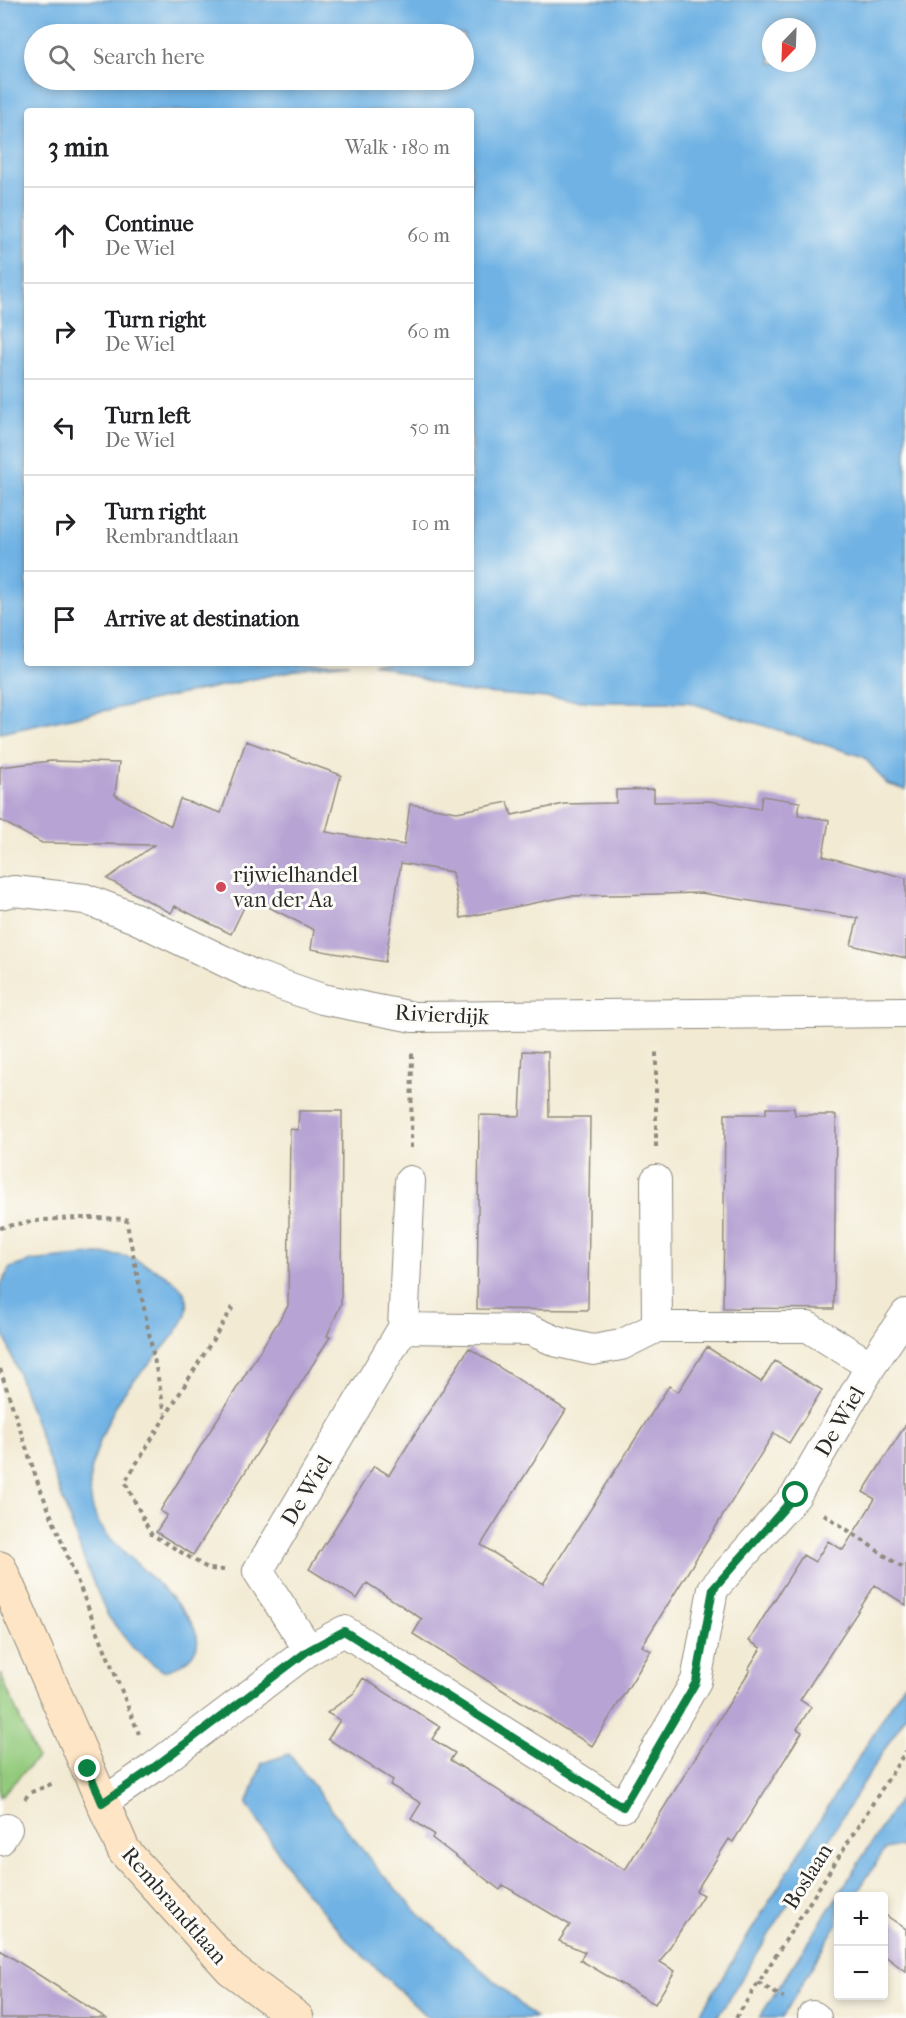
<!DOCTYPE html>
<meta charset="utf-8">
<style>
:root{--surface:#fff;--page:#f6f6f6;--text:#202124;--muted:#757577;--line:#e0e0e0}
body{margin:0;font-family:"IM FELL French Canon",serif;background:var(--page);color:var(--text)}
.controls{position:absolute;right:18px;bottom:18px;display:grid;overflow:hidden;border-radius:6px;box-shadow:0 3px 9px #0003}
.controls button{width:54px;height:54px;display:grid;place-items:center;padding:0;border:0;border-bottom:2px solid var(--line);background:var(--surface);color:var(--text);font:30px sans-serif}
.compass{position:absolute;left:762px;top:18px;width:54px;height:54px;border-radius:50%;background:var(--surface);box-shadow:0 3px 9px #0003;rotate:203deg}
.stop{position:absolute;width:18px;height:18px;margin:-14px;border:4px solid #0b8043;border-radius:50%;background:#fff}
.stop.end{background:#0b8043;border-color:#fff;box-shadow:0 2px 6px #0008}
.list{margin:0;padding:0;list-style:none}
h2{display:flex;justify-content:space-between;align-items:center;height:78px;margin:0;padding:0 24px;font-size:26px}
h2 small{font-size:20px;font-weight:400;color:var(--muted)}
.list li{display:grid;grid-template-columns:39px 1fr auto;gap:18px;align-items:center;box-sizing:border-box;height:96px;padding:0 24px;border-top:2px solid var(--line)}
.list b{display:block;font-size:22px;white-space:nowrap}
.list p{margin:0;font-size:20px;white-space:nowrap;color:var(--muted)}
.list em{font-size:20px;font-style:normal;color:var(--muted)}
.icon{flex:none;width:33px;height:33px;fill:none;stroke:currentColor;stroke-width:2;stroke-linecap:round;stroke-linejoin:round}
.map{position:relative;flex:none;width:906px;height:2018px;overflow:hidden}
.search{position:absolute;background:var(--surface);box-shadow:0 3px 9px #0003;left:24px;top:24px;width:450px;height:66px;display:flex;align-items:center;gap:15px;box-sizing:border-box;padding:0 21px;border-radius:33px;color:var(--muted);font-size:22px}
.panel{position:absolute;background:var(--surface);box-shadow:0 3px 9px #0003;left:24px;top:108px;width:450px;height:558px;border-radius:6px}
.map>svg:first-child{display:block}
.green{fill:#93ca7c;stroke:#5f7a54;stroke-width:1.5}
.water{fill:#6fb2e4;stroke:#4d6e88;stroke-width:1.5;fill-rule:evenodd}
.building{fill:#b8a4d4}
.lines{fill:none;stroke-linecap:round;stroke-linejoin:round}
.street-casing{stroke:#8e8a7f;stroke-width:32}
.secondary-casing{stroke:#8e8a7f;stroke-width:35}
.path{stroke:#8e8a7f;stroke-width:4;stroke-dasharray:4.5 4.5;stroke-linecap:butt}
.street{stroke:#fff;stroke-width:30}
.secondary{stroke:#fee5c5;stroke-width:33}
.route{stroke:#0b8043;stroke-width:8}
.poi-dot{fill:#d1495b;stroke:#fdfcf7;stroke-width:2}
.labels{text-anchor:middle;stroke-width:6;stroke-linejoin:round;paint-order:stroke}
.poi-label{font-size:22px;fill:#2b2b2b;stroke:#fdfcf7;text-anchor:start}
.street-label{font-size:22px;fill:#2b2b2b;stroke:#fdfcf7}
</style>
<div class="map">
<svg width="906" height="2018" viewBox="0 0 906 2018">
<rect width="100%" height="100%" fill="#fdfcf7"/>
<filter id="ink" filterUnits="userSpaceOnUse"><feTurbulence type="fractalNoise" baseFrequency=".0167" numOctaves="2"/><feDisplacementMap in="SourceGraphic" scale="12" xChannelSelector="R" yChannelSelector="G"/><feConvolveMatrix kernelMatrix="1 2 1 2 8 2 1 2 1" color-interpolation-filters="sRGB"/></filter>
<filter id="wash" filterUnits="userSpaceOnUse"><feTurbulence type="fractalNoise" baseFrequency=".008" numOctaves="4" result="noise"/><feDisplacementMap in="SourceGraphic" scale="24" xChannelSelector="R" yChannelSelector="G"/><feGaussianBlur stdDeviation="1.35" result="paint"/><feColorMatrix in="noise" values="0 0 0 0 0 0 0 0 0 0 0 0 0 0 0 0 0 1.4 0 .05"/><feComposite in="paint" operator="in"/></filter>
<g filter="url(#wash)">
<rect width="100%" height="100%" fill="#f2ead3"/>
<path class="green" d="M0,1673L37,1758L0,1797Z"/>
<path class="water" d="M0,0H906V790L887,784L864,757L688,702H596L460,691L372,663H471V111H27V663H349L310,667L0,733ZM771,27H807V63H771ZM464,34V80H34V34Z
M97,1254C106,1255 115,1254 124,1256C131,1257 138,1261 145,1264C166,1274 198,1290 184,1319C170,1345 145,1366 127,1389C111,1410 87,1464 90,1490C91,1506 95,1520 105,1532C125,1557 193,1608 197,1637C199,1646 195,1651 190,1657C182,1666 173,1669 162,1671L132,1647L108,1616L87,1568L0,1323V1287L10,1268L31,1261Z
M906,1681V1715L717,2018H697Z
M289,1754L375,1866L419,1914L536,2018H428L350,1943L296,1880L247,1804L262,1763Z
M906,1789V1818L899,1829L906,1833V1851L899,1846L885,1849L855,1896H838V1922L782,2018H759Z"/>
<g id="blocks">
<path class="building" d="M246,741L341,775L326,832L404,845L410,804L457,812L508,802L512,815L564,804L616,803V790L654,789V802L708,801L760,809L762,796L800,802L798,815L829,820L823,856L906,878V958L851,945L858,918L701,893L569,896L461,918L452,872L401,863L385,962L311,949L314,930L249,897L231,934L175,906L171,913L107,879L154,845L42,843L0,820V767L51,761L119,763L115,795L171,826L180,799L221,813Z
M523,1051L548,1052L549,1117H590L588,1310L477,1309L479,1115L520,1116Z
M766,1108H794L795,1115H836L834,1309L723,1308L725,1114H766Z
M299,1111H342L341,1304L327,1336L330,1337L193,1555L156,1532L167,1515L160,1511L288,1306L290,1129L298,1130Z
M707,1347L761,1382L775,1361L822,1390L789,1443L774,1433L642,1646L651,1651L592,1746L413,1634L422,1619L367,1583L357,1599L309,1569L374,1466L389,1475L469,1348L566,1410L481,1545L543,1584L669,1386L678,1392Z
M906,1424V1605L875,1585L800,1700L811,1707L797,1729L802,1732L733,1842L729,1839L696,1891L703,1895L660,1962L675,1971L655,2004L580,1960L585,1952L559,1941L570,1925L503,1885L500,1890L432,1838L434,1834L411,1819L421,1803L390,1785L393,1780L328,1739L340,1720L327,1713L354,1693L363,1678L440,1727L432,1739L455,1753L450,1760L625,1870L750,1670L748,1669L761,1648L749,1641L763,1618L803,1555L815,1562L828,1541L843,1550L875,1499L863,1492Z
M884,1914L906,1929V1972L884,1955Z
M0,1950L106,2018H0Z"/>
</g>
</g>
<g filter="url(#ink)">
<use href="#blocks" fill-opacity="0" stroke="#8e8a7f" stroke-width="1.5"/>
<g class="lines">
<g class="street-casing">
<path id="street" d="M0,894L14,891L85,899L135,918L253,975L322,999L413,1017L906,1012
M656,1180L657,1327
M403,1328L410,1181
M871,1366L906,1314
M102,1803L153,1768L309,1650L344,1631L623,1807L696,1681L713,1589L796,1495L871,1366L808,1327H657L621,1345L593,1350L558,1342L530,1330L403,1328L258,1571L309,1650
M0,1840L7,1829
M813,2016L816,2018"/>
</g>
<g class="secondary-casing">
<path id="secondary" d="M0,1568L124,1851L231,1969L297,2018"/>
</g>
<path class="path" d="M656,1147V1049
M411,1148L412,1051
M0,1228C42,1217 84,1217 126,1219L165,1413
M0,1369L38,1483L139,1734
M824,1514L906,1570
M224,1570L209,1569L151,1534L125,1482L233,1307
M25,1799L29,1793L54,1783
M758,1983L784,1998
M736,2018L906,1751"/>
<use href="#street" class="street"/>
<use href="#secondary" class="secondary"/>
</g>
</g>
<g class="lines" filter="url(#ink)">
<path class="route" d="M88,1769L102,1803L153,1768L309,1650L344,1631L623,1807L696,1682L713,1589L796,1495"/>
</g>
<circle class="poi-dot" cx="221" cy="887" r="6"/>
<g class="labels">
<g class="poi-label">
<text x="233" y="882">rijwielhandel<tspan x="233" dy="25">van der Aa</tspan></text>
</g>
<g class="street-label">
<text transform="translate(442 1014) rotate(3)" y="8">Rivierdijk</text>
<text transform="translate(839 1421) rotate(-60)" y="8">De Wiel</text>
<text transform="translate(306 1490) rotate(-59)" y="8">De Wiel</text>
<text transform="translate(807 1876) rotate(-58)" y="8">Boslaan</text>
<text transform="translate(175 1905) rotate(49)" y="8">Rembrandtlaan</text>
</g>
</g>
</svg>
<div class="controls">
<button>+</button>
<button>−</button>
</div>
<svg class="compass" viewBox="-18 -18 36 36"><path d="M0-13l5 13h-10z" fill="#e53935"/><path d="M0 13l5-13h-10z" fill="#757577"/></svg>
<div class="stop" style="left:796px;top:1495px"></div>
<div class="stop end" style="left:88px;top:1769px"></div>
<div class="search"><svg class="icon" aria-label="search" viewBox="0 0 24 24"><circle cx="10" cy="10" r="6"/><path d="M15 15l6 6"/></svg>Search here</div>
<section class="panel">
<h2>3 min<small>Walk · 180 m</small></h2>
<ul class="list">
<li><svg class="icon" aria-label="ahead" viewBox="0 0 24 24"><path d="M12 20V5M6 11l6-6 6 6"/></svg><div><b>Continue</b><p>De Wiel</p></div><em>60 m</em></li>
<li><svg class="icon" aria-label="right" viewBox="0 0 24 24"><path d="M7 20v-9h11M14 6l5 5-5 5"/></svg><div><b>Turn right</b><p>De Wiel</p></div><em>60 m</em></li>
<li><svg class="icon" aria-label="left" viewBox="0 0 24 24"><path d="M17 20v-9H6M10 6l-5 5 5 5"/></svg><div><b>Turn left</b><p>De Wiel</p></div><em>50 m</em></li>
<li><svg class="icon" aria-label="right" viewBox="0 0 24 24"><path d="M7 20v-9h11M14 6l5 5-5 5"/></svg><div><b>Turn right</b><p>Rembrandtlaan</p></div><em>10 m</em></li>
<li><svg class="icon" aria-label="arrive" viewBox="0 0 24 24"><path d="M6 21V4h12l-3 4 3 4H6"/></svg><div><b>Arrive at destination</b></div></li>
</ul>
</section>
</div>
